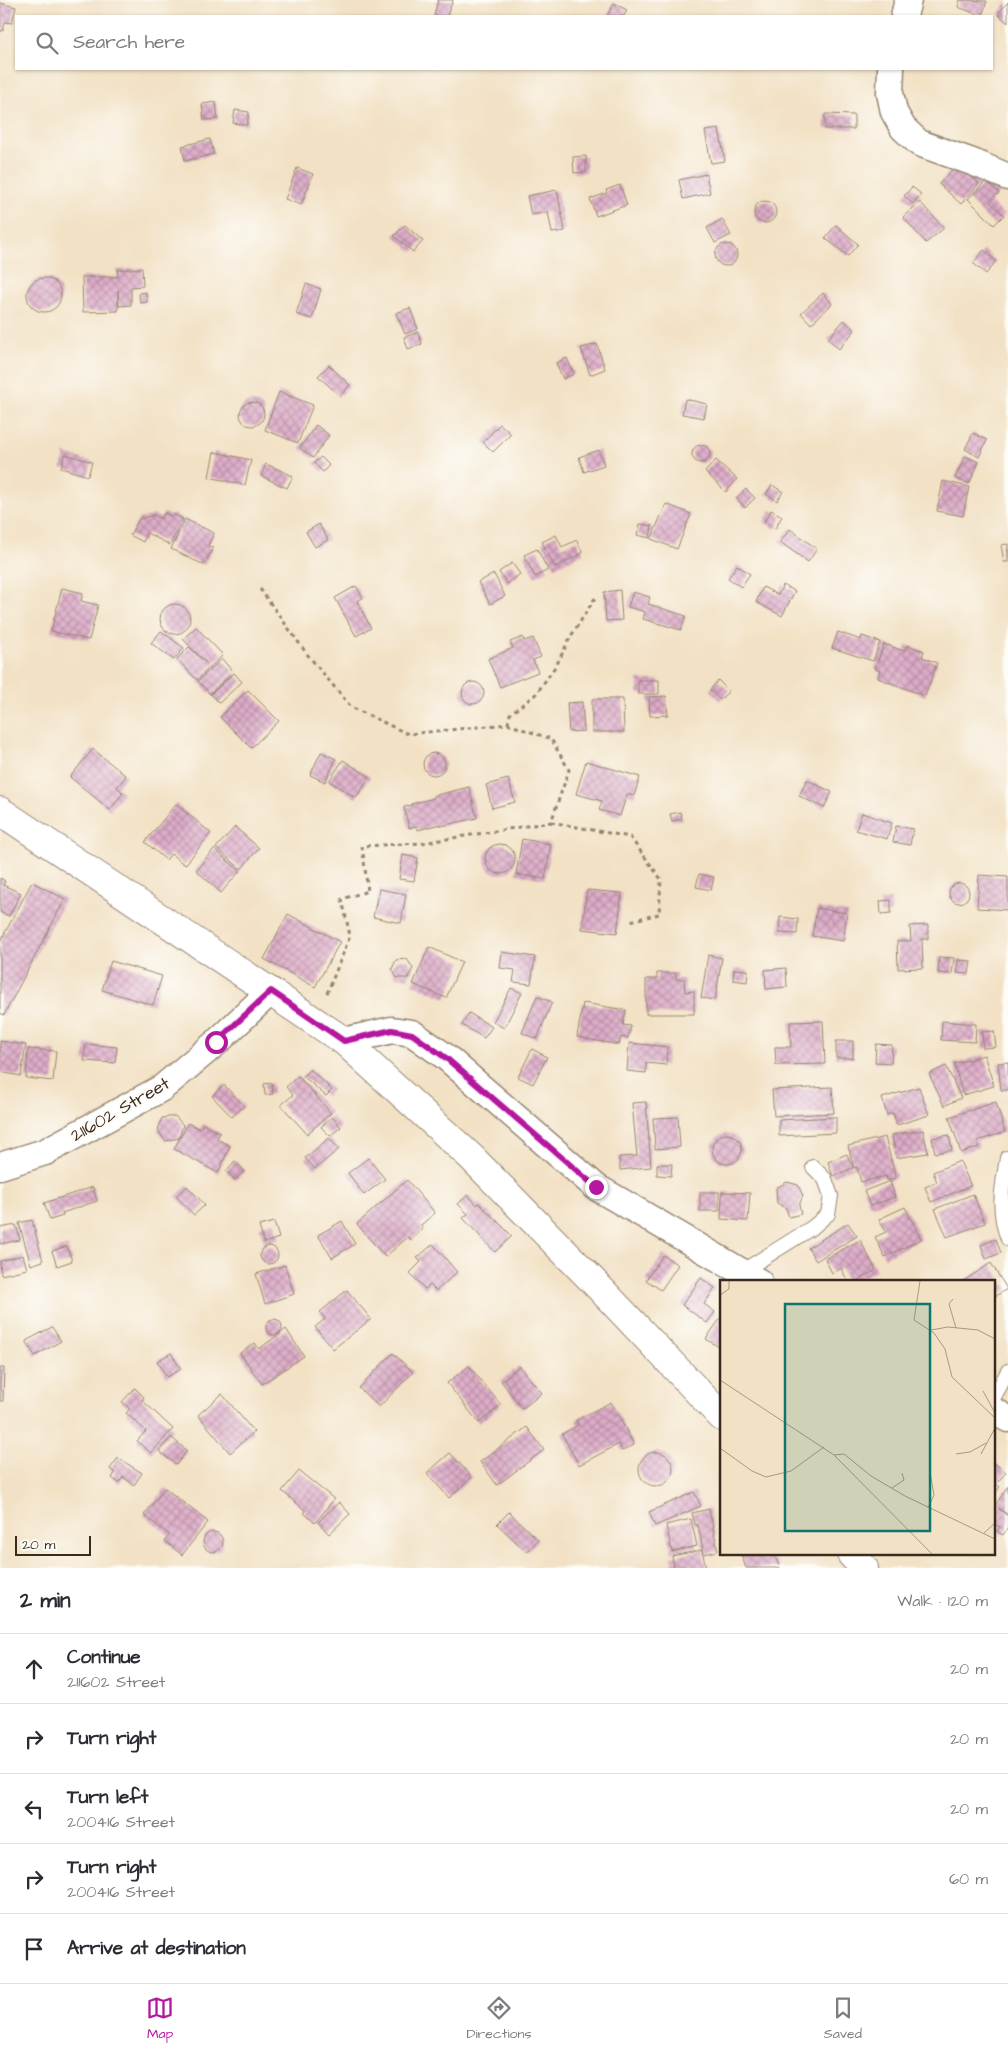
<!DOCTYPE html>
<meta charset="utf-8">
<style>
:root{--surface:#fff;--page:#f7f7f7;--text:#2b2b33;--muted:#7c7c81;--line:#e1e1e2;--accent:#b5179e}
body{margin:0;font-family:"Architects Daughter",sans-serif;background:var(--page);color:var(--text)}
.scale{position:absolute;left:15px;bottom:12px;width:76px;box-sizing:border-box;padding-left:5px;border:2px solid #3b2a1e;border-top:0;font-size:14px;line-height:18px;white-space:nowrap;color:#3b2a1e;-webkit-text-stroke:4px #fdfcf7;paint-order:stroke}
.stop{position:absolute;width:15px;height:15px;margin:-11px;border:4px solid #b5179e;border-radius:50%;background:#fff}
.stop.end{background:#b5179e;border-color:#fff;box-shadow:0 1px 5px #0008}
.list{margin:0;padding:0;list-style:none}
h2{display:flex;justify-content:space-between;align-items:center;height:65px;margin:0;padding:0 20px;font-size:21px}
h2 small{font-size:16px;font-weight:400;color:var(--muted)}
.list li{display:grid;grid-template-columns:32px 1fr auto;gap:15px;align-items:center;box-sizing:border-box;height:70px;padding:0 20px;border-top:1px solid var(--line)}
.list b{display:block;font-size:19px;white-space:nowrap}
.list p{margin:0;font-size:16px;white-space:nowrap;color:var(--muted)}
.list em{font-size:16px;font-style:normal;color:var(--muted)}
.icon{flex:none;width:28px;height:28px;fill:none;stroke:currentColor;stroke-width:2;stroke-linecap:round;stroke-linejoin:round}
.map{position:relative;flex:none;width:1008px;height:1568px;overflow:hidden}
.search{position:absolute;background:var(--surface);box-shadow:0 1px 4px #0004;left:15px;right:15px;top:15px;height:55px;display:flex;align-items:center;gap:12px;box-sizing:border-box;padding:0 18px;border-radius:0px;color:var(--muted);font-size:19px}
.sheet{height:415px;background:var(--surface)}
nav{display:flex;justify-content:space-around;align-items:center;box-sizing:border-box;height:70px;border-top:1px solid var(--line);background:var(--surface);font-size:14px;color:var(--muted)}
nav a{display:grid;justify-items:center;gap:2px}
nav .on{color:var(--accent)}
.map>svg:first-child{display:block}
.building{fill:url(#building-cross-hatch)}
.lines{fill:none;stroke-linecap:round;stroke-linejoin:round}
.service-casing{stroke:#968671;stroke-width:16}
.minor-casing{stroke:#968671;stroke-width:29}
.tertiary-casing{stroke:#968671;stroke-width:30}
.path{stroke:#968671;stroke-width:3;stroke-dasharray:4 4;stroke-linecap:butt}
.service{stroke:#fff;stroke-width:14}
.minor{stroke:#fff;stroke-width:26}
.tertiary{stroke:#fff;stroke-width:28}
.route{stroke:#b5179e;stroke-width:6}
.labels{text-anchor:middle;stroke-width:5;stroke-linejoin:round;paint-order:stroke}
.street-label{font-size:18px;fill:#3b2a1e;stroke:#fdfcf7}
.inset-road{fill:none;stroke:#a99882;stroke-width:1}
.view{fill:#0f766e;fill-opacity:0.15;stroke:#0f766e;stroke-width:2.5}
.inset-edge{fill:none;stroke:#3b2a1e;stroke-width:2.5}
</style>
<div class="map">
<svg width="1008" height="1568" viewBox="0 0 1008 1568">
<defs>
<pattern id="building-cross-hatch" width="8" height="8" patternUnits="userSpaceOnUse" patternTransform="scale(1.25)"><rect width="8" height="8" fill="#ddacc8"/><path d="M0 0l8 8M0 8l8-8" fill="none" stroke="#b48ca2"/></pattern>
</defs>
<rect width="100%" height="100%" fill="#fdfcf7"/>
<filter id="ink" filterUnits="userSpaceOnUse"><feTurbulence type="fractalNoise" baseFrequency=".02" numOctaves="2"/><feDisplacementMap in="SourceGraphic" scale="10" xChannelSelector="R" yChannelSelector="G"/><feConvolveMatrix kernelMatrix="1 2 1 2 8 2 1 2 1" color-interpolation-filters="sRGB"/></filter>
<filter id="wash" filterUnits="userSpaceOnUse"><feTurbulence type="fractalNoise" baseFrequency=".0096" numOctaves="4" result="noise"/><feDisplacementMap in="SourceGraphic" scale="20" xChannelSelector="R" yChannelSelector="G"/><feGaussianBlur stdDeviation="1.12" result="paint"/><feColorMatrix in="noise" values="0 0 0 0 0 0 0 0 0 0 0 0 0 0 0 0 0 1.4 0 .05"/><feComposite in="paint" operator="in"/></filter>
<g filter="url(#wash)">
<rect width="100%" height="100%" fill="#f2e1c4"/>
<g id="blocks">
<path class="building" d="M438,0H453L447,16H434Z
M960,0L987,1L982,16L958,7Z
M1008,2V23L998,14Z
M0,3L16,7L12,23L5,22L3,31H0Z
M614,3L627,10L624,16H607Z
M216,102L218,119L204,120L202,104Z
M235,110L249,112L247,125L233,123Z
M825,114L854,115V129H825Z
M719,129L725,161L711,163L705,131Z
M210,139L214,154L185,161L182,146Z
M586,156V172L574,173L573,157Z
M958,163L979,184L961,204L939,184Z
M297,168L313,174L301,205L285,199Z
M706,174L710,193L683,199L679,180Z
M986,181L999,193L990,202L1004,215L994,225L968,199Z
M620,185L627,205L596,216L590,199L607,193L606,190Z
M912,187L921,194L913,204L904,196Z
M557,190L565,231L552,233L548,212L531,215L527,196Z
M754 212a11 11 0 1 1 22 0a11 11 0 1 1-22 0Z
M920,202L944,228L926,243L903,217Z
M722,219L731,235L715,243L707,228Z
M405,225L423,241L413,252L394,236Z
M836,225L858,244L848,256L825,238Z
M715 255a11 11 0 1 1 22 0a11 11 0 1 1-22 0Z
M984,250L996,261L986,274L973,263Z
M142,268L143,286L131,287V305L119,306L118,290V311L83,312L82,277H118L117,270Z
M27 295a17 17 0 1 1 34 0a17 17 0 1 1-34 0Z
M306,284L321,289L312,319L296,314Z
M146,292L147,302L140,303L139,293Z
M823,293L832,304L811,324L801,313Z
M410,308L418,329L405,334L396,313Z
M844,320L855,330L839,349L828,339Z
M418,332L422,344L408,349L404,337Z
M597,344L605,369L590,375L581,348Z
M567,358L574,374L563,379L556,363Z
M329,365L350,385L340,396L318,376Z
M279,392L313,405L298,443L265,430Z
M685,399L707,404L704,418L682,414Z
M240 414a12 12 0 1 1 24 0a12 12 0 1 1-24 0Z
M500,424L511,434L493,452L483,442Z
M316,425L329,435L313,458L300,448Z
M973,433L987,440L979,457L965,449Z
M692 454a9 9 0 1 1 18 0a9 9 0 1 1-18 0Z
M599,450L604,465L584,472L579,457Z
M214,452L251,460L245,485L209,477Z
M65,454L92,462L88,476L61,468Z
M965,456L979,462L969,484L955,478Z
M321,457L329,465L323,472L314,463Z
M716,460L737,479L726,492L705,472Z
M266,464L293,476L287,488L261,476Z
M943,481L969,487L963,516L937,511Z
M772,485L783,492L777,501L766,494Z
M746,489L755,498L745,508L736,498Z
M666,504L691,514L677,549L651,539Z
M771,510L782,516L775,529L764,522Z
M164,513L172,516L173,514L183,519L170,545L147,533L143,542L130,535L139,519L154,515L161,519Z
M185,519L214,533L208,546L213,548L204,565L171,549Z
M319,524L328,540L315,547L306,532Z
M640,524L652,526L650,538L637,535Z
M790,529L817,549L808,562L780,542Z
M556,535L562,547L577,540L583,553L555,567L542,542Z
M1008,544V562H1004L1001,545Z
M537,549L548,570L535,577L524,555Z
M512,563L520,574L507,584L499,572Z
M737,565L750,574L741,587L728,578Z
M494,574L505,596L490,604L478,582Z
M783,585L795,591L782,616L756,602L763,587L778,595Z
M356,586L363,598L357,601L371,628L356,636L335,598Z
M62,588L83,593L81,601L98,605L89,640L51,631Z
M620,590L622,620L606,621L604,592Z
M633,592L650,597L648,604L686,616L681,630L643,619L645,612L628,607Z
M160 619a15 15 0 1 1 30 0a15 15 0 1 1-30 0Z
M196,627L223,655L197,680L177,659L189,647L207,664L183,639Z
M161,631L184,648L174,660L151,643Z
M838,632L861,640L862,636L880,642L873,661L832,648Z
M523,637L524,641L533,638L541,657L533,660L538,672L500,687L488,659L513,648L510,642Z
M884,644L904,651L907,645L924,651L922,657L937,663L925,696L878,678L880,671L875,669Z
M222,659L233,672L210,694L198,681Z
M234,673L242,682L219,703L211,694Z
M638,680H659V694H638Z
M718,680L729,691L720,700L710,690Z
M462 693a11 11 0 1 1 22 0a11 11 0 1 1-22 0Z
M248,690L279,721L251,748L220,717Z
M666,696L668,715L650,716L649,697Z
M592,699H623L624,732H592Z
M582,702L584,731L569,732L567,703Z
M93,749L126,776L117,787L123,793L110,810L70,777Z
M321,752L336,759L325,782L310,775Z
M423 764a11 11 0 1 1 22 0a11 11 0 1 1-22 0Z
M343,760L370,777L356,798L329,781Z
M586,761L640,777L634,796L627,794L620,816L599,810L602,801L576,794Z
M508,779L515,802L492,808L486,785Z
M807,780L832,792L824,808L799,796Z
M469,787L477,818L441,826L440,824L418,830L417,826L409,828L404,807L412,805L411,804L434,798L433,796Z
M176,804L211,833L185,865L171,854L166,860L145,842Z
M680,812L682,819L672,821L670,814Z
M862,813L892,823L887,839L856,830Z
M896,826L913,829L910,845L893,842Z
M235,827L259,848L241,869L216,848Z
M522,839L551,844L545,879L516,874Z
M485 859a15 15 0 1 1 30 0a15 15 0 1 1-30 0Z
M214,849L240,871L221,893L196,870Z
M403,855L418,858L414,881L399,879Z
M699,874L714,877L711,890L696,887Z
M979,875L1008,877V910L977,908Z
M0,878L5,881L3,885L21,893L9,916L0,912Z
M32,882L65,899L4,1015L0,1013V942Z
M949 893a10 10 0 1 1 20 0a10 10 0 1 1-20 0Z
M379,889L406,894L401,923L373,917Z
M587,890L622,893L617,933L582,929Z
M891,900V913L881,914L880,901Z
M817,908L847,913L843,941L812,936Z
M288,914L340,942L315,987L264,959Z
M780,917L798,919L797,934L779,933Z
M928,925V939H922L923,968L898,969L897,941H911L910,926Z
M429,947L462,962L446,998L413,984Z
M502,952L535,957L531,984L513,982L515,970L500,968Z
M708,955L722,958L715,1000L701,998Z
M939,957L954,958L952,974L938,973Z
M407,959L413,968L408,978H397L392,969L396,960Z
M958,960L971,961L969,974L957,973Z
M111,961L162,976L153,1005L102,990Z
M786,968L787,987L766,989L765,970Z
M734,969L748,970L747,982L733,980Z
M657,973H676V979H684L685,992L694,991V1014H646V979H657Z
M511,988L522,993L504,1028L493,1022Z
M537,996L552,1002L537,1039L522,1033Z
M583,1003L626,1010L623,1025L631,1026L628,1038L621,1037L619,1045L577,1037Z
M469,1013L492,1027L484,1038L462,1025Z
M823,1021L825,1064L776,1065L775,1047H791L790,1022Z
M942,1021L976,1024L975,1042L941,1040Z
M994,1031L996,1047L983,1048L982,1032Z
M0,1041L26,1045L21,1076L0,1072Z
M836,1041H853V1058H836Z
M629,1043L668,1047L666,1065L646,1063V1073L627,1071Z
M86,1044L117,1047L115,1063L84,1061Z
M876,1044L892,1045L891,1063L875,1062Z
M28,1049L56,1051L53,1081L26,1078Z
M532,1049L547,1057L533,1084L518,1077Z
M984,1055L994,1086L963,1095L954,1064Z
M1008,1062V1090H1001L998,1063Z
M946,1066L961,1098L944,1106L929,1074Z
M310,1069L332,1090L326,1096L303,1076Z
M298,1076L331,1113L307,1134L281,1105L293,1095L286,1087Z
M272,1083L273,1094L265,1095L264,1084Z
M224,1085L244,1106L232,1117L212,1096Z
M832,1087L834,1113L774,1116L772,1090Z
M919,1087L929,1115L897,1125L893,1113L887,1115L882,1098Z
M646,1102L651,1167L620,1170L619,1157L637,1156L632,1103Z
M996,1102L1005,1132L977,1141L979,1147L961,1153L949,1117Z
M175,1116L183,1125L179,1138L165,1141L158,1130L162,1118Z
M332,1117L341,1127L330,1136L321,1127Z
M678,1117L680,1147L655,1149L653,1118Z
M836,1117V1133L779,1136V1120Z
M188,1123L200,1129L203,1124L220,1133L217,1139L230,1146L218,1173L174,1149Z
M923,1130L928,1153L896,1158L892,1135Z
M712 1149a15 15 0 1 1 30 0a15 15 0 1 1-30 0Z
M949,1135L952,1150L935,1153L932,1138Z
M885,1137L896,1178L887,1180L886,1176L861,1182L857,1167L854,1168L848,1146Z
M329,1138L339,1149L315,1169L305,1158Z
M847,1154L853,1168L833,1176L828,1162Z
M368,1158L385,1179L364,1195L348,1173Z
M235,1161L245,1171L235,1180L226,1171Z
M960,1161L971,1186L931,1202L925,1187L937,1182L933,1172Z
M657,1164H672L671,1176L657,1175Z
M407,1180L435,1213L421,1225L423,1229L411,1240L408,1237L385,1257L357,1224Z
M890,1181L895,1197L870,1206L864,1191Z
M787,1182L798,1185L803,1196L799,1205L801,1214L789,1217L786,1208L777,1203L776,1188Z
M187,1186L205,1205L194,1215L176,1196Z
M93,1187L97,1201L62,1213L63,1216L50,1220L44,1203Z
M700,1192H719V1211H700Z
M722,1192L750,1193L748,1221L721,1219Z
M973,1194L985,1223L947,1237L935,1209Z
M468,1195L477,1205L479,1203L512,1236L495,1252L463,1218L468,1214L458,1204Z
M905,1207L921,1239L885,1257L875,1237L886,1232L879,1219Z
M32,1220L43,1261L31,1265L19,1223Z
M342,1221L355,1244L332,1258L318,1235Z
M274,1222L279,1238L264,1243L259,1226Z
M848,1223L857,1236L816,1261L808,1248Z
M16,1225L20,1240L0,1244V1228Z
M996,1239L1001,1253L986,1259L981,1245Z
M860,1240L876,1270L855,1282H848L841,1268L832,1273L825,1259Z
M433,1244L457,1272L436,1291L430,1285L425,1289L410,1273L421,1262L417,1258Z
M260 1255a9 9 0 1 1 18 0a9 9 0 1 1-18 0Z
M67,1246L72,1261L57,1266L52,1251Z
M23,1255L27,1269L1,1275L0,1261Z
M663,1255L678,1265L661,1290L646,1280Z
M991,1263L1007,1289L994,1297V1282H962Z
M285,1265L294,1294L265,1304L256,1274Z
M701,1278L715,1288L704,1304L715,1312L707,1323L682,1305Z
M347,1290L371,1319L333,1349L315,1327L325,1319L320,1312Z
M722,1316V1349L706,1339Z
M266 1327a8 8 0 1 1 16 0a8 8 0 1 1-16 0Z
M52,1327L61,1341L35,1356L26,1341Z
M286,1329L304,1356L262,1384L240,1353L255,1343L259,1349Z
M171,1353L181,1369L167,1377L157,1361Z
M393,1353L413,1372L379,1407L359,1388Z
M469,1366L501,1405L479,1423L447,1383Z
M519,1366L542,1393L522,1409L501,1381Z
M0,1368H4L3,1401H0Z
M135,1388L144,1397L142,1400L173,1429L151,1453L137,1441L146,1431L126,1413L130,1409L122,1402Z
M222,1394L254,1432L230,1453L198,1415Z
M611,1402L634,1445L622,1451L619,1444L579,1465L562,1434L578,1425L576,1420Z
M527,1427L544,1450L497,1485L480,1462Z
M171,1437L187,1451L176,1465L159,1451Z
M639 1469a17 17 0 1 1 34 0a17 17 0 1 1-34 0Z
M450,1453L472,1477L449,1498L427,1473Z
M118,1458L142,1473L134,1485L123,1477L119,1483L112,1478L115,1473L110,1469Z
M994,1463L1006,1472L996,1484L1000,1487L994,1494Z
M299,1471L334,1499L315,1523L304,1513L306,1511L282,1491Z
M1008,1486V1515L998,1508L1008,1516V1528L1003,1535L997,1531L1000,1527L996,1525L994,1527V1507Z
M165,1488L208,1522L182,1555L165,1541L169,1535L144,1515Z
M694,1492L701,1506L655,1526L649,1512Z
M339,1502L350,1514L329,1534L318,1522Z
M709,1509L718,1551L704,1554L698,1525H695L692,1513Z
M509,1512L538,1540L527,1552L497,1524Z
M691,1519L697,1546L672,1552L666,1525Z
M203 1542a10 10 0 1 1 20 0a10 10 0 1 1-20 0Z
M702,1550L706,1568H674L672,1556Z
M741,1554H774L780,1568H746Z"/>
</g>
</g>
<g filter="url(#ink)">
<use href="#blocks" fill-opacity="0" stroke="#968671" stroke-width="1"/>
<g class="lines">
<g class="service-casing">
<path id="service" d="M1007,1158C1002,1188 997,1210 1008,1239
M743,1271L813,1227L828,1214L831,1196L825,1179L813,1167
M994,1397L1008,1371"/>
</g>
<g class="minor-casing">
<path id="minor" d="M904,16L908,0
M891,69L890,93L894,112L903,128L919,143L975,163L1008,177
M344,1041L392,1030L412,1033L446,1057L596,1187L759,1282
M0,1166L45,1152L162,1088L217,1042L271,991
M994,1411L1008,1419"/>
</g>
<g class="tertiary-casing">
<path id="tertiary" d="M0,811L344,1041L471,1157L593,1281L722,1417
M851,1554L864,1568"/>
</g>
<path class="path" d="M260,589L307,654L351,707L408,734L508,724L551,739L569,770L551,822L422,843L362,846L368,891L342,899L350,936L326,996
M508,724L510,714L536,694L557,664L571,636L597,595
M551,822L630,837L661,879L659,914L630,921"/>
<use href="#service" class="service"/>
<use href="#minor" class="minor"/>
<use href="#tertiary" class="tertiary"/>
</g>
</g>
<g class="lines" filter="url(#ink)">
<path class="route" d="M216,1042L271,991L344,1041L392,1030L412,1034L446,1058L596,1187"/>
</g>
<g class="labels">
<g class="street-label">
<text transform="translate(120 1109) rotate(-30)" y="6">211602 Street</text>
</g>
</g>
<g transform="translate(720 1280)">
<rect width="275" height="275" fill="#f2e1c4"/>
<path class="inset-road" d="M200,1L194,40L214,53L225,69L232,97L275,138M0,15L9,9V1M233,19L229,24L236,48M211,50L228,47L258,50L275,59M0,100L114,175L212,274M263,111L275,133M0,168L32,191L46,197L71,191L104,167M236,174L250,172L266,163M261,174L275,148M114,175L124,174L151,196L185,216L275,259M172,208L184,200L182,193M208,228L214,215L210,192M263,254L275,243"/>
<path class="view" d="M65,24H210V251H65Z"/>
<rect width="275" height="275" class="inset-edge"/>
</g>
</svg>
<div class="scale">20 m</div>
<div class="stop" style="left:216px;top:1042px"></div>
<div class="stop end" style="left:596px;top:1187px"></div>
<div class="search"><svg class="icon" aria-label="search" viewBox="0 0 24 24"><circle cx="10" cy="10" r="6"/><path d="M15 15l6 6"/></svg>Search here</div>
</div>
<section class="sheet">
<h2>2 min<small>Walk · 120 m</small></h2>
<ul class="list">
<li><svg class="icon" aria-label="ahead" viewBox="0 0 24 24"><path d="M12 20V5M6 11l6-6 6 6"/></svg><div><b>Continue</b><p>211602 Street</p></div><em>20 m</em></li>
<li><svg class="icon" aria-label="right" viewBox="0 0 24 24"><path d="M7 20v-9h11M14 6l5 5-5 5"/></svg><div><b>Turn right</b></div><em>20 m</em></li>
<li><svg class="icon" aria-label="left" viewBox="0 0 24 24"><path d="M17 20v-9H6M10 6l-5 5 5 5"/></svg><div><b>Turn left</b><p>200416 Street</p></div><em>20 m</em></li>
<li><svg class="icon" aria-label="right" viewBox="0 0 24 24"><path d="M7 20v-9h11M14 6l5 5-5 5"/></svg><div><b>Turn right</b><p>200416 Street</p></div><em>60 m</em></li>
<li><svg class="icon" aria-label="arrive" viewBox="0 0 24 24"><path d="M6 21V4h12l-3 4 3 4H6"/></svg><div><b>Arrive at destination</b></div></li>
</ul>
</section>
<nav>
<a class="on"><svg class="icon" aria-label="map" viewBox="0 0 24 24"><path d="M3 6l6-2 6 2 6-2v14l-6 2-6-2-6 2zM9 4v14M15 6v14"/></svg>Map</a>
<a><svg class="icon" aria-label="directions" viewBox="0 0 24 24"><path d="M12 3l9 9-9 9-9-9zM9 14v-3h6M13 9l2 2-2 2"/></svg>Directions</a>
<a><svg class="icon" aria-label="saved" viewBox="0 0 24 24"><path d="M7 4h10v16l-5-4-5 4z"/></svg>Saved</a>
</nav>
